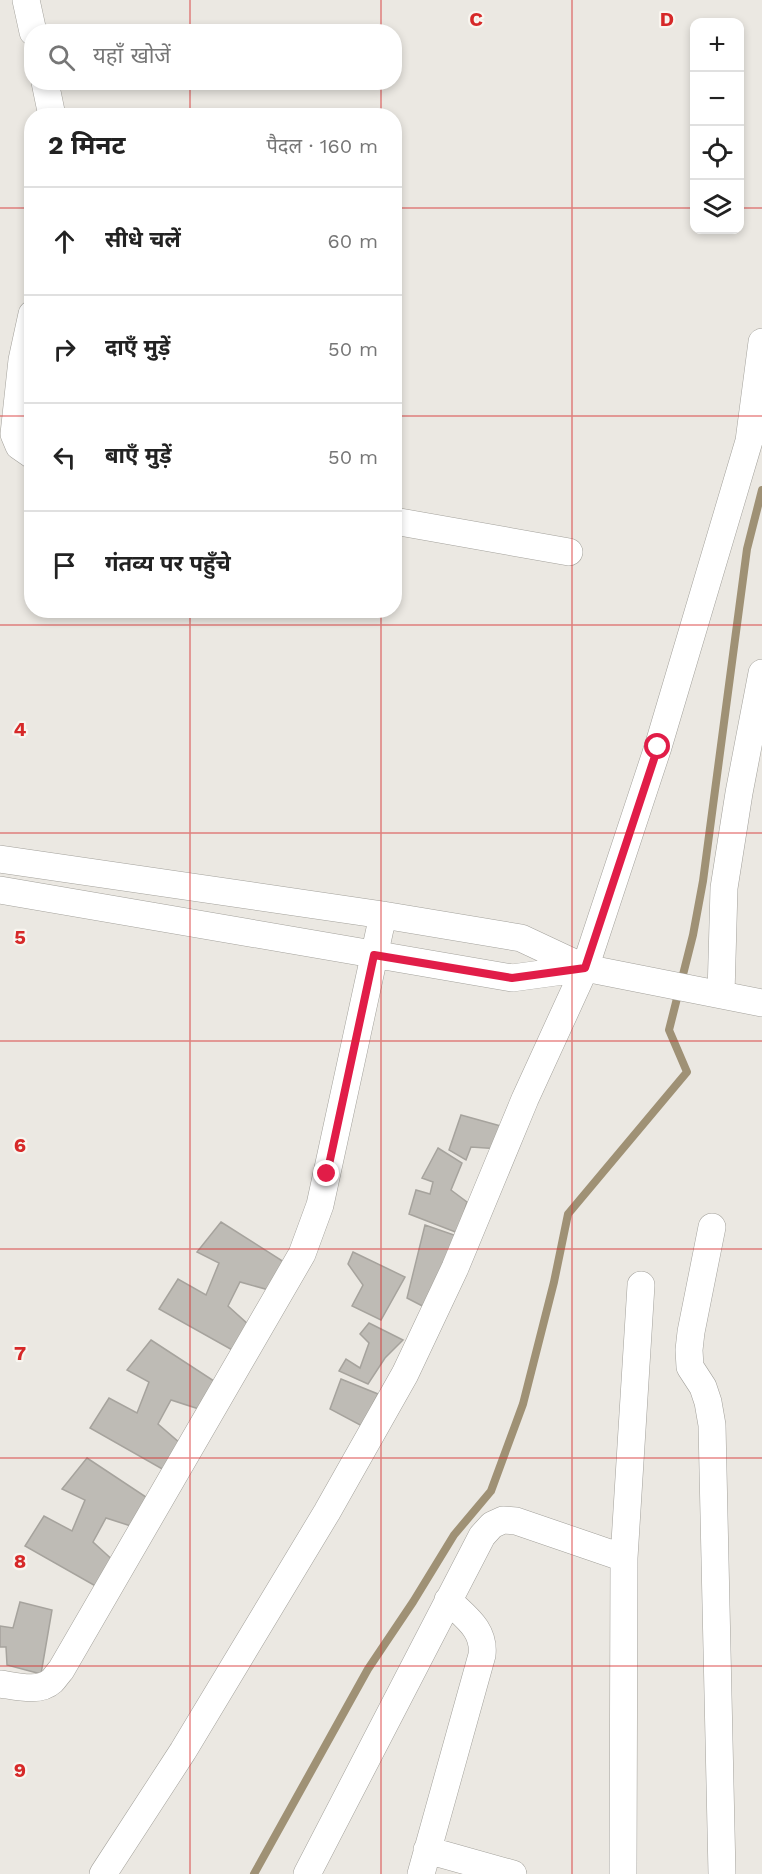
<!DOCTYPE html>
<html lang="hi">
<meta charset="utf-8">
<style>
:root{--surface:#fff;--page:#f6f6f6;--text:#222;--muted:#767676;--line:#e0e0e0}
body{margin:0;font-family:"Work Sans","Noto Sans Devanagari",sans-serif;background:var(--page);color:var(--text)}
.controls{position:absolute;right:18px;top:18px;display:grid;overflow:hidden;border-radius:12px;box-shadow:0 3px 9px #0003}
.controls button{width:54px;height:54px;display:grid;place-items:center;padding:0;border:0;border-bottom:2px solid var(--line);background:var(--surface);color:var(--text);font:30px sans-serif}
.stop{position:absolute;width:18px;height:18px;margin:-14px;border:4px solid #e11d48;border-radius:50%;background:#fff}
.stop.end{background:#e11d48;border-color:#fff;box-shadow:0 2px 6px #0008}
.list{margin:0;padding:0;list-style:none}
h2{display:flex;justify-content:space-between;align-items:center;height:78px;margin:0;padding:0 24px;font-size:26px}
h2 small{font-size:20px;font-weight:400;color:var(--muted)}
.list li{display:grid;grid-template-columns:39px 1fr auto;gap:18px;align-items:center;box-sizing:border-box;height:108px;padding:0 24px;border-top:2px solid var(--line)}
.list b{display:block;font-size:22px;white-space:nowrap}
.list em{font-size:20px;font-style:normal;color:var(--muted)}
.icon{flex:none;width:33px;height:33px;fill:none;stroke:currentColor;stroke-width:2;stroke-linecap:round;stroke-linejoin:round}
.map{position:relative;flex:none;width:762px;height:1874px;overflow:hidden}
.search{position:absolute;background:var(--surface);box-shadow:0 3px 9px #0003;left:24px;top:24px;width:378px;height:66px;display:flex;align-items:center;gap:15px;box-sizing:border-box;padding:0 21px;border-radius:24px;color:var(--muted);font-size:22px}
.panel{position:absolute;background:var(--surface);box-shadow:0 3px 9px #0003;left:24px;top:108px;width:378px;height:510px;border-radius:24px}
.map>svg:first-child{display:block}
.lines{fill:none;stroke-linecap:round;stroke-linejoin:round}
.stream{stroke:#9f9175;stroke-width:8}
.building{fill:#bebbb5;stroke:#a6a39d;stroke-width:1.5}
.minor-casing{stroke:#a3a19b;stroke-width:28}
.minor{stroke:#fff;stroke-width:27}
.route{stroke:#e11d48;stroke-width:8}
.grid{fill:none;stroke:#d62828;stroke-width:1.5;stroke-opacity:0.55}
.grid-label{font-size:20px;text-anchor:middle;font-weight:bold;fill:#d62828;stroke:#f8f5ef;stroke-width:4.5;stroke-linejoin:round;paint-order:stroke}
</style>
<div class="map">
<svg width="762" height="1874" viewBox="0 0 762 1874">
<rect width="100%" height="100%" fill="#ebe8e2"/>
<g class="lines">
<path class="stream" d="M254,1874L368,1669L413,1602L454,1535L491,1491L523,1404L554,1282L568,1214L687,1072L669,1030L693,935L703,881L747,549L762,490"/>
</g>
<path class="building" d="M461,1115L508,1128L500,1149L471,1147L466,1160L449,1150Z
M438,1148L462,1163L451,1190L467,1202L458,1233L409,1214L416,1190L430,1194L433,1182L422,1178Z
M221,1222L284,1262L269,1290L240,1282L228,1306L250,1326L234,1351L159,1309L178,1279L206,1295L219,1263L197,1252Z
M425,1225L454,1235L455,1253L430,1310L407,1298Z
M353,1252L405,1277L381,1320L352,1306L363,1285L348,1264Z
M369,1323L403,1340L385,1358L368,1384L339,1371L346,1359L360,1368L369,1343L360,1334Z
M151,1340L214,1381L199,1409L171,1400L158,1424L181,1444L164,1470L90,1428L109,1398L137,1413L149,1382L127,1370Z
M341,1379L378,1394L362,1426L330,1409Z
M87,1458L149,1499L134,1527L106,1518L93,1542L116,1563L99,1588L25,1546L44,1516L72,1531L85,1500L62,1489Z
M20,1602L52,1610L41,1674L7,1665L6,1647H0V1626L13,1628Z"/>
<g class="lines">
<g class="minor-casing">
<path id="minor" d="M26,0L33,32
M45,82L52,116
M32,314L22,360L14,434L19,446L32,455
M394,521L569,552
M0,859L383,915L521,938L585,968L762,1003
M0,890L512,978L585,968
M721,994L724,888L739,793L762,673
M712,1227L691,1332L689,1350L690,1367L703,1387L708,1402L712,1425L722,1874
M0,1684C15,1686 39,1693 52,1681C55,1678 58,1673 61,1670L302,1254L320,1205L383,915
M427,1850L513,1874
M103,1874L183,1751L327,1512L405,1374L455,1268L525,1099L585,968L658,747L749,441L762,342
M307,1874L482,1536L492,1525L503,1520L516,1521L624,1558
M421,1874L482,1655C485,1629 465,1617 448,1600
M623,1874L624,1558L641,1285"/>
</g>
<use href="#minor" class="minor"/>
</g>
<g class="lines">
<path class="route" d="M327,1174L374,955L512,978L585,968L658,747"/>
</g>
<path class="grid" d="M190,0V32M381,0V32M572,0V1874M190,82V116M381,82V116M0,208H32M394,208H694M740,208H762M0,416H32M394,416H762M190,610V1874M381,610V1874M0,625H762M0,833H762M0,1041H762M0,1249H762M0,1458H762M0,1666H762"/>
<g class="grid-label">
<text x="476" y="26">C</text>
<text x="667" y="26">D</text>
<text x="20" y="736">4</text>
<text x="20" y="944">5</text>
<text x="20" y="1152">6</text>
<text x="20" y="1360">7</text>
<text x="20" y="1568">8</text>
<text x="20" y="1777">9</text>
</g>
</svg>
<div class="controls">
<button>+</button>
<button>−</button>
<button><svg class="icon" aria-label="locate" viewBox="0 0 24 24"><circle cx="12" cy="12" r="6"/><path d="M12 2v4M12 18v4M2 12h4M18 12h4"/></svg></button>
<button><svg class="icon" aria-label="layers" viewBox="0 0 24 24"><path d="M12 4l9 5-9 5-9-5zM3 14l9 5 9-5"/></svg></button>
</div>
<div class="stop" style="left:658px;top:747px"></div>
<div class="stop end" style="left:327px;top:1174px"></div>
<div class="search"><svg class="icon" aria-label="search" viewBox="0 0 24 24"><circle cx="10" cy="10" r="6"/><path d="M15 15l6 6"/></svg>यहाँ खोजें</div>
<section class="panel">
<h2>2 मिनट<small>पैदल · 160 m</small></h2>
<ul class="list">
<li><svg class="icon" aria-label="ahead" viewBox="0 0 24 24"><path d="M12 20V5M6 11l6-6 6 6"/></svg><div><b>सीधे चलें</b></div><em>60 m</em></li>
<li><svg class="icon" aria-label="right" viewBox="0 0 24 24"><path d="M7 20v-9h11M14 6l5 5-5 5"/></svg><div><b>दाएँ मुड़ें</b></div><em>50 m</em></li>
<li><svg class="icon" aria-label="left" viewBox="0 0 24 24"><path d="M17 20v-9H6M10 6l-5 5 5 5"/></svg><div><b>बाएँ मुड़ें</b></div><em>50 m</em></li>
<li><svg class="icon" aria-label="arrive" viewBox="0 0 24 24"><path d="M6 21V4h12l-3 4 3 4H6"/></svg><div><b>गंतव्य पर पहुँचे</b></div></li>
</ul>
</section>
</div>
